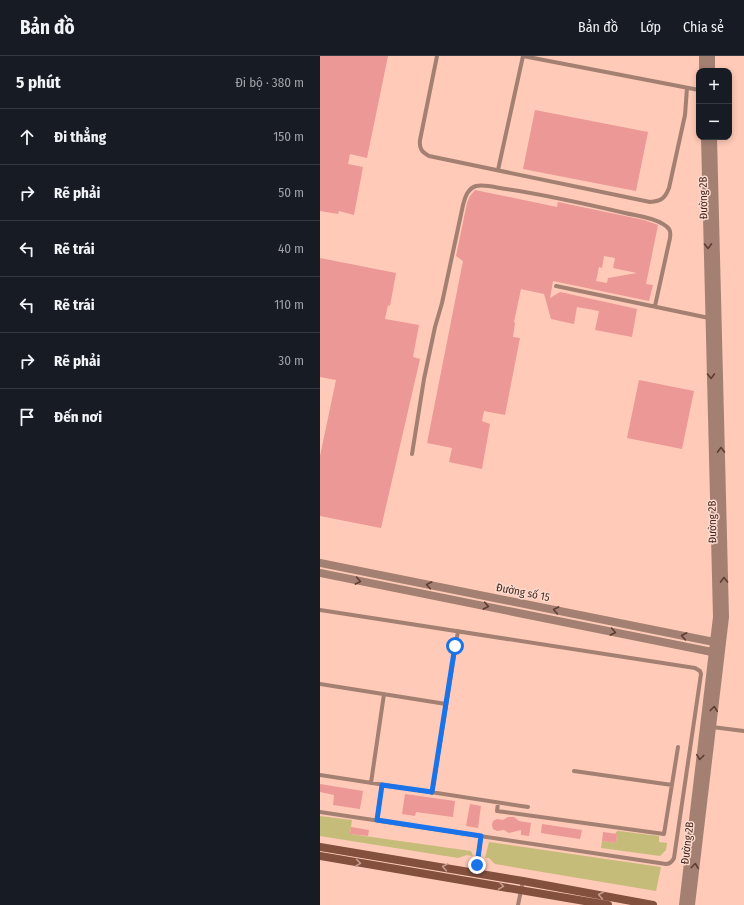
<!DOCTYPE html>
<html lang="vi">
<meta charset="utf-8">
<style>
:root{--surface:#171b24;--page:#242831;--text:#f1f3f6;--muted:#9ea1a6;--line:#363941}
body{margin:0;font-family:"Fira Sans Condensed",sans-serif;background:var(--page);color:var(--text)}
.controls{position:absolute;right:12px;top:12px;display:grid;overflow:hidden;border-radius:8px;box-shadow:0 2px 6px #0003}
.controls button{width:36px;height:36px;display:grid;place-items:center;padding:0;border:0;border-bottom:1px solid var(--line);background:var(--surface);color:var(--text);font:20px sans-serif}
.stop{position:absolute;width:12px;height:12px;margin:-9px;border:3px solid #1a73e8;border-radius:50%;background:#fff}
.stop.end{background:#1a73e8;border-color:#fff;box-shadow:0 1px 4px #0008}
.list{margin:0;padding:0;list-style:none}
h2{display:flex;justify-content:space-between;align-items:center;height:52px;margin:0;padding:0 16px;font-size:17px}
h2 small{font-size:13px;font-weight:400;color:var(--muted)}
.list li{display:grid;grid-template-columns:26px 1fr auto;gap:12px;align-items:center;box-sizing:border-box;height:56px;padding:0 16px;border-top:1px solid var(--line)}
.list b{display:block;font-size:15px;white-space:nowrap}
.list em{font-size:13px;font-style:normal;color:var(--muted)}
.icon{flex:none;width:22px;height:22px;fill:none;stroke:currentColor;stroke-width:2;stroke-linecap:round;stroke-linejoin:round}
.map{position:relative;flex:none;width:424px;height:849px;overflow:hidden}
header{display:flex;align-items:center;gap:24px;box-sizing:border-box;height:56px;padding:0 20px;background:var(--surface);border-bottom:1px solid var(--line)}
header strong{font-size:19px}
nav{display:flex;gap:22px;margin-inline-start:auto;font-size:14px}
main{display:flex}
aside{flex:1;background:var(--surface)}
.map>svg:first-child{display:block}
.built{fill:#ffcab7;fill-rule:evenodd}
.green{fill:#c6bc79}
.building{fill:#eb9896;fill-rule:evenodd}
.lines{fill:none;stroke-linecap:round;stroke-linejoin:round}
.lane{stroke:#a48073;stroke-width:4}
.street{stroke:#a48073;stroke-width:8}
.secondary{stroke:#83503e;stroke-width:8}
.oneway{stroke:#5e3d32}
.oneway2{stroke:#c59c8e}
.route{stroke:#1a73e8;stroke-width:5}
.labels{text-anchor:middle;stroke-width:3;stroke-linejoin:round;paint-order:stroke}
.street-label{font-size:11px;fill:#46271c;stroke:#fbdacf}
</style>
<header>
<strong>Bản đồ</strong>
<nav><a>Bản đồ</a><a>Lớp</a><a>Chia sẻ</a></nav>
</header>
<main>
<aside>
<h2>5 phút<small>Đi bộ · 380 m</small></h2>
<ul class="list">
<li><svg class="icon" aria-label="ahead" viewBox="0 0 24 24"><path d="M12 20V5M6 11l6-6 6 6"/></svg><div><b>Đi thẳng</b></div><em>150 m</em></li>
<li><svg class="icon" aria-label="right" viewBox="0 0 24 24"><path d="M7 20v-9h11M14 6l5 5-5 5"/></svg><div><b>Rẽ phải</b></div><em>50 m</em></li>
<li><svg class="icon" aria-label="left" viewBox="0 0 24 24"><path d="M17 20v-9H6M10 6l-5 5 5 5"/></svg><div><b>Rẽ trái</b></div><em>40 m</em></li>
<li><svg class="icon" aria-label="left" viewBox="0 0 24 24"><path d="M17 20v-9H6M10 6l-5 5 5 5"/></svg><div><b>Rẽ trái</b></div><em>110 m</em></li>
<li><svg class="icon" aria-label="right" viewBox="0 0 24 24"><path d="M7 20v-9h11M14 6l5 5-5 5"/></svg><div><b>Rẽ phải</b></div><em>30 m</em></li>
<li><svg class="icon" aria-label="arrive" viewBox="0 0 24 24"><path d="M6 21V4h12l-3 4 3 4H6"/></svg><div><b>Đến nơi</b></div></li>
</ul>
</aside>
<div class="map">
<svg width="424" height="849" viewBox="0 0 424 849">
<rect width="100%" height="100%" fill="#fbdacf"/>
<path class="built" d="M0,0H424V849H0ZM379,15H409V81H379Z"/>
<path class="green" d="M0,760L32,764L30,778L151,795L153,800L147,799L138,802L0,780Z
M297,775H299L339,780V786L347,787L346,794L340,800L281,792L282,785L296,787L297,778H295Z
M169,786L341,811L336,835L175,808L169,802H165Z"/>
<path class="building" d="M0,0H68L47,102L30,98L28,108L43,111L34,159L19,155L18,158L0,155Z
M215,54L328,76L316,135L203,113Z
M155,134L237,151L238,146L324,164L338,169L326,228L333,229L329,245L233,225L230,242L240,236L317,253L312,281L275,274L279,255L257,251L254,268L231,263L224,238L201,233L194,266L195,267L193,281L200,282L185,359L164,355L162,365L170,368L162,413L129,406L132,392L107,387L143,205L136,200L147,147L150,140ZM284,200L295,202L293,212L317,217L288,222L287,227L276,225L279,211L282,212Z
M0,202L76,217L70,250L68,249L65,263L99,269L93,301L100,303L61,472L0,460V400L16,324L0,321Z
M319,324L374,335L362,393L307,382Z
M0,728L43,735L40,753L13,749L14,739L0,736Z
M85,738L135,745L133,761L96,756L95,760L82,758Z
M150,748L161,750L158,772L146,770Z
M188,761H194L199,765L211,767L209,780L201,779V774L189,777L184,774L177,775L173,773L172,769L173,765L177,763L183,764Z
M222,768L262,774L260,783L221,777Z
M31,771L49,774L48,780L30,778Z
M283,776L297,778L296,787L282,785Z"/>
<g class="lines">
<path class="lane" d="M117,0L100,84C99,93 102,96 109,100L330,146C342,145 345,142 349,132L365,59L367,32
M203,0L379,34
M178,114L203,0
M236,230L389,262
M92,398L104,323L115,271L122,247L143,149C145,142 147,133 156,130C165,128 177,132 186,133C226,139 266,148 305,157C318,160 332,161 343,168C350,172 351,175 350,182L335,250
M0,554L375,612L380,615L381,618L354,802C352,806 350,808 346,808L0,756
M0,628L126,648
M392,671L424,675
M254,715L352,729
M0,719L208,751
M51,727L64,638
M112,737L138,575
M178,747L177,755L344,778L358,691
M57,764L62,729
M156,817L161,780
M198,849L203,825"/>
<path class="street" d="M383,0V15
M391,0V15
M0,507L399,587
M0,517L397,597
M363,849L397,561L385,81
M371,849L405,561L393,81"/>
<path class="secondary" d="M0,791L203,825L333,849
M0,800L288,849"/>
</g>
<defs><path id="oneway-chevron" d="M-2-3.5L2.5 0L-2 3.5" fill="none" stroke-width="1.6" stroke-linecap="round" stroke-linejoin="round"/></defs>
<g class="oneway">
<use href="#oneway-chevron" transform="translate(388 190) rotate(89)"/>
<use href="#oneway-chevron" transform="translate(391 320) rotate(89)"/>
<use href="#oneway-chevron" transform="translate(401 394) rotate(-91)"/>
<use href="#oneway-chevron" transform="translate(404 524) rotate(-91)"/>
<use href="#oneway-chevron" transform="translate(38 525) rotate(11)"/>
<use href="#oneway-chevron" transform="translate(109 529) rotate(-169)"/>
<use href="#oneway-chevron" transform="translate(166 550) rotate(11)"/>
<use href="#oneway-chevron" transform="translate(236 554) rotate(-169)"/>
<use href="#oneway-chevron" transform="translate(293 576) rotate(11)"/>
<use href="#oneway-chevron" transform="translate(364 580) rotate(-169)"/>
<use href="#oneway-chevron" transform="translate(394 653) rotate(-83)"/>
<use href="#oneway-chevron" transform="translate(380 701) rotate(97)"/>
<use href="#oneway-chevron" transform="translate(375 810) rotate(-83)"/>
</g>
<g class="oneway2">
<use href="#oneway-chevron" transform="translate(38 807) rotate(9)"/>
<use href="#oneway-chevron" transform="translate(125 811) rotate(-170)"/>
<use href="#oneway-chevron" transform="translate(181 830) rotate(9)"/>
<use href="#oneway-chevron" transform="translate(281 839) rotate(-169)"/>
</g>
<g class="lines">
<path class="route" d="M135,590L112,736L62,729L57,764L161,780L157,809"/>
</g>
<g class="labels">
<g class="street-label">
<text transform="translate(383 142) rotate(-91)" y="4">Đường 2B</text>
<text transform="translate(392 466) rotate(-91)" y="4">Đường 2B</text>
<text transform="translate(203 536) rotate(11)" y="4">Đường số 15</text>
<text transform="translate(367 787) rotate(-83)" y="4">Đường 2B</text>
</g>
</g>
</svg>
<div class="controls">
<button>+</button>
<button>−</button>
</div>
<div class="stop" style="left:135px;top:590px"></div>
<div class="stop end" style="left:157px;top:809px"></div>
</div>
</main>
